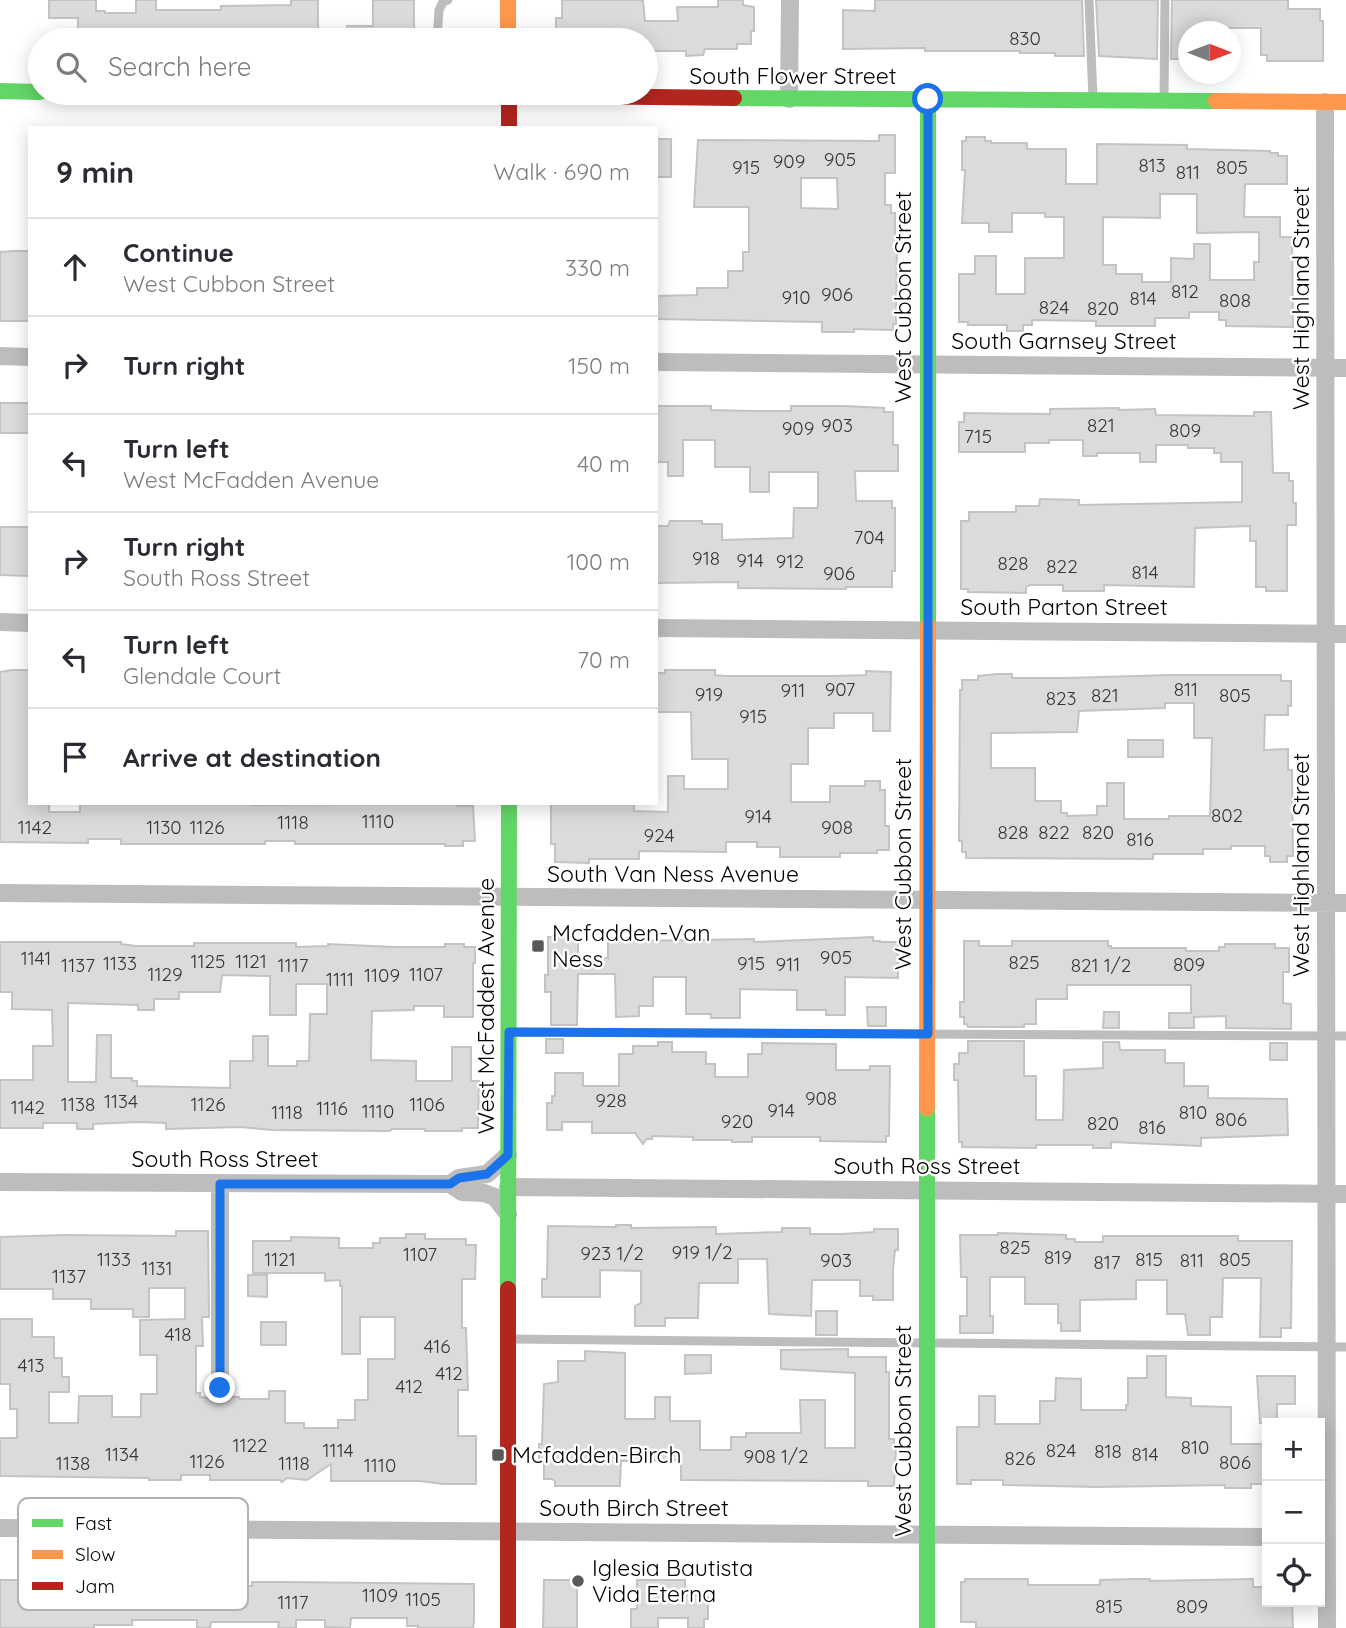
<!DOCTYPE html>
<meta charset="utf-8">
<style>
:root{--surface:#fff;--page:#f7f7f7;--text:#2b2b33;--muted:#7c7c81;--line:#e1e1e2}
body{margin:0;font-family:Quicksand,sans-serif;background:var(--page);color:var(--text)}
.controls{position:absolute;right:21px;bottom:21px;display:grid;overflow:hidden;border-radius:0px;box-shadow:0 4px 18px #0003}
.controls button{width:63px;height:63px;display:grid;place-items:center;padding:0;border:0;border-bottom:2px solid var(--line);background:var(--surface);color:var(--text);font:35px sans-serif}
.compass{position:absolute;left:1178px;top:21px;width:63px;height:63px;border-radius:50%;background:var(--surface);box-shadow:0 4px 18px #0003;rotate:90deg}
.stop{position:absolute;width:21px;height:21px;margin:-16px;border:5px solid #1a73e8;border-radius:50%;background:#fff}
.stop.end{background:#1a73e8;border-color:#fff;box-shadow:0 2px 7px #0008}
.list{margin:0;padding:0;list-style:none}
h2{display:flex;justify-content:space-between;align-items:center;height:91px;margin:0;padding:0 28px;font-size:30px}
h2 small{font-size:23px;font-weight:400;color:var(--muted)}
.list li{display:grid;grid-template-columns:46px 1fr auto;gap:21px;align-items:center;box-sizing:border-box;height:98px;padding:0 28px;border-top:2px solid var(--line)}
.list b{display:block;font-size:26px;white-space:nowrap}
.list p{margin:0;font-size:23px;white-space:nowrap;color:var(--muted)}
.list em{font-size:23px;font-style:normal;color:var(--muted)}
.icon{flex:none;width:38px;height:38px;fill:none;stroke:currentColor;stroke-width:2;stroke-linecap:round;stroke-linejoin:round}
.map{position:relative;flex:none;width:1346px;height:1628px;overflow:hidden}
.search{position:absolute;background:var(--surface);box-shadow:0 4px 18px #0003;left:28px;top:28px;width:630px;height:77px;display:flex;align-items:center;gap:18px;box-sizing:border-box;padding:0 24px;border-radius:38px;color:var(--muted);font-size:26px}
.panel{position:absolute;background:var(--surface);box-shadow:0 4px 18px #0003;left:28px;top:126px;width:630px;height:679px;border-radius:0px}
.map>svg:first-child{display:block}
.building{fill:#dbdbdb;stroke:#c3c3c3;stroke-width:2;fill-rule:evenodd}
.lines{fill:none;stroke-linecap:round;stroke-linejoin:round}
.lane{stroke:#bdbdbd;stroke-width:9}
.street{stroke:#bdbdbd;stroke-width:18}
.fast{stroke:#63d668;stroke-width:16}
.slow{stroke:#ff974d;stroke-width:16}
.jam{stroke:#b3261e;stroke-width:16}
.route{stroke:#1a73e8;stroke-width:9}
.poi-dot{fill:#595959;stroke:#fff;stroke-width:2.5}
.labels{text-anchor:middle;stroke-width:5;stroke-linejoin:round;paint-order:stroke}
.number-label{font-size:19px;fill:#373737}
.street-label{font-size:23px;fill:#000;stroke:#fff}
.poi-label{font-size:23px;fill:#000;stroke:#fff;text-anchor:start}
.key{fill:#fff;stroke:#b2b2b2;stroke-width:2}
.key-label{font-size:19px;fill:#000}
</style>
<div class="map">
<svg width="1346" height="1628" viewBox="0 0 1346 1628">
<rect width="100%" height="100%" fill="#fff"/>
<path class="building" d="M49,0H96V11H105V13H136V0H156V10H221V6L291,5V0H318V40H78V18H49Z
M373,0H414V40H347V26H373Z
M562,0H643L645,21H678L677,7H718V0H743V5L754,7V31H751V44H737V49H705L703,55L686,56V51H646V40H556V18H562Z
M875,0H1082L1084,56H1055V53H1020V51H925V48L843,49V10L875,11Z
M1096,0H1158L1157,59L1099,56Z
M1172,0H1288V9H1320V21H1323V61H1267V55H1261V28H1206V32H1188V59H1171Z
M879,135H895V173H885V205H891V213H895V247H897L896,324H893V330L854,329V332H822V322L656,319V296L697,295V288H728V271H743V252H749V207H694L698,140L879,141ZM801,178H837L838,209L801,208Z
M966,137H985V141H991V143H1027V149H1066V184H1097V144L1187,145V149L1270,151V153H1278V156H1287V184H1245L1244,217H1280V237H1292L1293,327L1226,326V320H1219V312H1189V318H1155V326H1096V321L1032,320V325H1023V331H1007V325H968V322H959V274H975V256H996V294H1025V258H1064V217H1045V213H1012V232H989V223H962L965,170H962V141H966ZM1160,194H1197V233L1259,232V262H1254V280H1210V244H1194V259L1171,258V282H1142V274H1116V265H1103V217L1160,218Z
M656,139H671V177H656Z
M13,251H30V321H0V252Z
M0,403H30V433H0Z
M656,406H711V410L753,411H791V406H845L884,408V412H893V445H898V471H855L856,501H892V508H895V571H892V587H846V589L738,588V582L656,583V526H668L670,521H702V524H722V540L793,538L794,508H817L818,506V472H769V492H750V467H715V440H683V476H668V462H656Z
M1119,408V410L1155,409L1156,415L1254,416V412H1271L1273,473H1289V481H1293V503H1296V525H1287V591H1266V587H1256V541H1250V526L1195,528L1194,587L1104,585V591H1063V585H1030L1026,587V593L968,592V589H961V521H969V512H1016V506H1039L1040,499L1079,500V505L1242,502V462H1221V453H1214V448H1188V445H1156V462H1140V453H1097V456H1083V440H1049V443H1025V452H959V422H964V413L1050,414V409Z
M0,527H30V576L0,575Z
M12,670H30V803H49V812H80V803H251V805L457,803V806H473L475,841H463V846H445V844H295V841H265V844H121V839H88V843L0,842V672Z
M665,670H715V675L725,676H835L866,675V671L891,672L890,731H873V713H834V728H808V764H791V802H830V786H865V781H880V790H885V826H889V850H877V853H840V857H780V847H757V842H726V852L639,851V859H589V863L555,862V844H551V803H634V811L668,812V776H684V789H728V759H692L691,712H657V673H665Z
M997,674H1012V678H1067L1171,675H1281V681H1291V706H1288V715H1265L1264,750L1288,749V770H1292L1293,856H1287V862H1270V856H1265V846H1231V849H1203V854H1153V859L966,858V852H962V841H959L960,690H962V680H978V676ZM1165,703H1194V738H1212L1210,816H1169V819H1124V783H1107V806H1097V815L1067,816V813H1061V801H1035V768H991V733L1077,732L1079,711L1165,708Z
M1128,740H1163V757H1128Z
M555,933H570V938H578V958H608V938H634V941L754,939V942L873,937V941H880V942H898V978L845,977V1015H826V1010H797V990L740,989V1018H711V1014H686V977H653V1006H639V1016L616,1017L615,974H578L577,1025H551V992H545V975H548V937H555Z
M964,941H979V946H1012V941H1108V946H1111V948H1186V951H1219V947H1225V944H1275V948H1289V972H1283V1003L1291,1004V1029L1226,1028V1016L1194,1017V1028H1169V1013H1191V985H1067V999H1036V1024H1024V1027H968L967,1024H964V1017H960V1002H964Z
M0,942H121V944L136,946H194V943H296V947L328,946V944L395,947H445V944H464V947H475V963H473V1017H444V1006H414V1010L372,1011L371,1050V1060L416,1061V1081H452V1047H471V1081H479L478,1128H462V1131H425V1129H392L390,1131L272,1130L241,1127L166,1129V1123L137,1122L93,1124V1129H77V1123H43V1128H0V1080H33V1046H53L52,1010L12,1009V992H0ZM222,975L270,976V1015H296V984H327V1014H310L309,1061H297V1066H268V1036H253V1061H230V1088L137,1086V1081H132V1078H111V1035H97L96,1082H68V1003L138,1005V1010H154V999H179V992H220Z
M867,1007H886V1026H868Z
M1104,1012H1119V1028H1103Z
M546,1039H563V1053H546Z
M968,1041H1024V1076H1036V1120H1063L1064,1070L1103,1068V1042H1119L1120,1050H1165V1063H1184V1086H1208V1098L1287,1099L1288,1135L1201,1138V1146L1111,1142V1148H1093V1145H1036V1148L962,1147V1142H959L958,1080H954V1064H959V1053H968Z
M658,1042H672V1052H706V1064H715V1077H748V1054H762V1043L836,1044V1070H870V1066H890L889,1136H886V1142L820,1141V1137H752V1142H732V1140H693V1137L652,1136V1139H647L643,1144L635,1133H592V1122H562V1130H547V1103H552V1096H555V1073H583V1086H619V1054H633V1046H658Z
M1270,1043H1287V1060H1270Z
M616,1225H631V1228L716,1227V1234L782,1232V1228H810V1234H842L874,1232V1229H898V1250H895L893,1269V1300H873V1296H860V1280H812L811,1316L769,1314L767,1259H738V1283H699L698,1318H665V1326H635V1306L641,1303V1271L600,1270V1297H542V1279H547L548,1226L616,1227Z
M176,1231H208L209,1317H202L203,1346H196V1393H200V1397L219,1399L227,1397H239V1399H269V1391H285V1423H304V1428H338V1420H355V1400H368V1359H395V1317H360V1354H342V1286H340V1280L325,1281V1273H253V1241H291V1237L339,1238V1248H373V1243H380V1238H406V1234H425V1239H466V1245H476L475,1279H462V1328H466L468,1390H458V1436H476V1484H443L420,1481H331V1464L307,1480L287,1478L282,1482L279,1480H210V1475H181V1480H149V1478L0,1476V1438H17V1409H10V1384H0V1319H32V1337H54V1358H62V1377H69V1392H49V1423H78L79,1396H112V1417H141V1394H157V1355H140V1320L185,1319V1288H149V1317H133V1309H91V1299H53V1289H0V1237L65,1235L176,1236Z
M998,1233L1066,1235V1239H1075V1242H1103V1236H1238V1241H1292L1291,1328H1281V1337H1260L1261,1278H1223L1222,1317H1210V1335H1188L1185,1314H1167V1280H1136V1299L1080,1300V1331H1061V1323H1058V1304H1025V1277H990V1316H993V1333H960V1316H967V1277H961L960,1235H998Z
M248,1275H267V1297L248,1296Z
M816,1311H837V1335H816Z
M261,1322H286V1345H261Z
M848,1349V1357H886V1372H889V1439H894V1449H896L894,1486H868V1481L681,1480V1460L621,1461L620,1486H555V1481L552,1479H544V1460H539V1444H542L544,1384L558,1382V1361H585V1351L625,1353V1419H655V1397H670V1421H700V1450H731V1437H746V1433H801L800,1400H825V1448H855V1373L781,1369V1350Z
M685,1355H711V1373L685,1374Z
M1147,1356H1166V1397L1191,1398V1406L1231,1407V1444H1267V1484H1251V1488H1225V1485L1097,1487L1003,1485V1480H971V1484H957V1427H979V1396H995V1424H1040V1401H1055L1056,1378L1081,1379V1410H1126V1405H1128V1378H1147Z
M1257,1376H1295V1404H1277V1423H1260Z
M965,1579H1028V1585H1100V1580L1134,1579H1150V1581L1253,1579V1587H1267V1602H1292L1293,1628H976V1622H961V1582H965Z
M0,1580H94L125,1581V1585H155V1580H181L223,1581V1586H252V1582H285L474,1584V1622L473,1628H418V1626H407V1618H351L350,1628L325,1627V1620H296V1628H278L279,1622H211L210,1628H197V1620H132V1625H94V1628H0Z
M544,1580H577V1628H543Z
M637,1580H685V1591H693L694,1595L708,1597V1619H704V1628H688V1618H658V1628H631V1609H637Z"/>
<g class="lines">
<path class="lane" d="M1089,0L1093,99
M437,40L439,10L443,2L448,0
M1164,99L1165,0
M511,1032L1346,1036
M510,1339L1346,1347"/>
<path class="street" d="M789,99L790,0
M1325,102L1327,1628
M0,356L30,357
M656,362L1346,368
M0,622L30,623
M656,628L1346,634
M0,893L1346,903
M0,1182L450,1184L462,1192L484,1193L495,1197L508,1214
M450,1184L459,1178L487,1174L508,1155
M508,1187L1346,1194
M220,1388V1184
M0,1528L1267,1537"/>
<path class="fast" d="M0,91L40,92
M113,93L572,96
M734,98L1216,101
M928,626V99
M508,1289L509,803
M927,1628V1108"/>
<path class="slow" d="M508,0V40
M1216,101L1346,102
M927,1108L928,626"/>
<path class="jam" d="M509,93V128
M572,96L734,98
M508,1628V1289"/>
</g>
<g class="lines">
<path class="route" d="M220,1388V1184H450L459,1178L487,1174L508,1155L509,1032L928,1034V99"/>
</g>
<g class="poi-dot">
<rect x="531" y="939" width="14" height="14" rx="3.5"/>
<rect x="491" y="1448" width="14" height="14" rx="3.5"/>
<circle cx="578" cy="1581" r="7"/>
</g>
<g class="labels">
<g class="number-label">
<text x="1025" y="45">830</text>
<text x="840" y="166">905</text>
<text x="789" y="168">909</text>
<text x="1152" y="172">813</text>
<text x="746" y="174">915</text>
<text x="1232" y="174">805</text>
<text x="1188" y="179">811</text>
<text x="1185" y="298">812</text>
<text x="837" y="301">906</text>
<text x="796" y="304">910</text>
<text x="1143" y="305">814</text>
<text x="1235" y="307">808</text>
<text x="1054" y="314">824</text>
<text x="1103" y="315">820</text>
<text x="837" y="432">903</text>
<text x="1101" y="432">821</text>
<text x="798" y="435">909</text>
<text x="1185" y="437">809</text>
<text x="978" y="443">715</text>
<text x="869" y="544">704</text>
<text x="706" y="565">918</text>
<text x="750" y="567">914</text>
<text x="790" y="568">912</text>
<text x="1013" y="570">828</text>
<text x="1062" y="573">822</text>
<text x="1145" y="579">814</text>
<text x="839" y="580">906</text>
<text x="840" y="696">907</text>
<text x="1186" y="696">811</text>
<text x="793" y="697">911</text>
<text x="709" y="701">919</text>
<text x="1105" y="702">821</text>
<text x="1235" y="702">805</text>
<text x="1061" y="705">823</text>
<text x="753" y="723">915</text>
<text x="1227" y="822">802</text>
<text x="758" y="823">914</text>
<text x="378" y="828">1110</text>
<text x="293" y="829">1118</text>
<text x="35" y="834">1142</text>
<text x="164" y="834">1130</text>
<text x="207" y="834">1126</text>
<text x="837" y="834">908</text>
<text x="1013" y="839">828</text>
<text x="1054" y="839">822</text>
<text x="1098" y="839">820</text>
<text x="659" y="842">924</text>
<text x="1140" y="846">816</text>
<text x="836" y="964">905</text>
<text x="36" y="965">1141</text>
<text x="208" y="968">1125</text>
<text x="251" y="968">1121</text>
<text x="1024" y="969">825</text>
<text x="120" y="970">1133</text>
<text x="751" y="970">915</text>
<text x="788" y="971">911</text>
<text x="1189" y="971">809</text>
<text x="78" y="972">1137</text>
<text x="293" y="972">1117</text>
<text x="1101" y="972">821 1/2</text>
<text x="165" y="981">1129</text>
<text x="426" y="981">1107</text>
<text x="382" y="982">1109</text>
<text x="340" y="986">1111</text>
<text x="821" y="1105">908</text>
<text x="611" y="1107">928</text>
<text x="121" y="1108">1134</text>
<text x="78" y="1111">1138</text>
<text x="208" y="1111">1126</text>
<text x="427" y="1111">1106</text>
<text x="28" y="1114">1142</text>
<text x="332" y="1115">1116</text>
<text x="781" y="1117">914</text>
<text x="378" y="1118">1110</text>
<text x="287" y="1119">1118</text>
<text x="1193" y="1119">810</text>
<text x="1231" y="1126">806</text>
<text x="737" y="1128">920</text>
<text x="1103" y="1130">820</text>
<text x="1152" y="1134">816</text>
<text x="1015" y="1254">825</text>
<text x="702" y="1259">919 1/2</text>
<text x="612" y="1260">923 1/2</text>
<text x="420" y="1261">1107</text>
<text x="1058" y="1264">819</text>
<text x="114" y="1266">1133</text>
<text x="280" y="1266">1121</text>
<text x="1149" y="1266">815</text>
<text x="1235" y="1266">805</text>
<text x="836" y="1267">903</text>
<text x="1192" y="1267">811</text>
<text x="1107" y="1269">817</text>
<text x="157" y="1275">1131</text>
<text x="69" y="1283">1137</text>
<text x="178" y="1341">418</text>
<text x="437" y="1353">416</text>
<text x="31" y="1372">413</text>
<text x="449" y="1380">412</text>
<text x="409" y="1393">412</text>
<text x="250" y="1452">1122</text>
<text x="1195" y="1454">810</text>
<text x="338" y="1457">1114</text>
<text x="1061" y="1457">824</text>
<text x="1108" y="1458">818</text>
<text x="122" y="1461">1134</text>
<text x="1145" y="1461">814</text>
<text x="776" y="1463">908 1/2</text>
<text x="1020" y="1465">826</text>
<text x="207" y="1468">1126</text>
<text x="1235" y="1469">806</text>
<text x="73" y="1470">1138</text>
<text x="294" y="1470">1118</text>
<text x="380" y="1472">1110</text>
<text x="380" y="1602">1109</text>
<text x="423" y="1606">1105</text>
<text x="293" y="1609">1117</text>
<text x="1109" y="1613">815</text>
<text x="1192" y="1613">809</text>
</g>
<g class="street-label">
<text x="793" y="84">South Flower Street</text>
<text transform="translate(903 297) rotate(-90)" y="8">West Cubbon Street</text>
<text transform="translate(1301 298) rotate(-90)" y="8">West Highland Street</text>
<text x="1064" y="349">South Garnsey Street</text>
<text x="1064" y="615">South Parton Street</text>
<text transform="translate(903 864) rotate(-90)" y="8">West Cubbon Street</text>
<text transform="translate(1301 865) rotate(-90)" y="8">West Highland Street</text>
<text x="673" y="882">South Van Ness Avenue</text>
<text transform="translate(486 1006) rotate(-90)" y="8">West McFadden Avenue</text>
<text x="225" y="1167">South Ross Street</text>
<text x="927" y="1174">South Ross Street</text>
<text transform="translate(903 1431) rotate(-90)" y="8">West Cubbon Street</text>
<text x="634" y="1516">South Birch Street</text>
</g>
<g class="poi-label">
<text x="552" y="941">Mcfadden-Van<tspan x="552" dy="26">Ness</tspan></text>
<text x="512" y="1463">Mcfadden-Birch</text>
<text x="592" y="1576">Iglesia Bautista<tspan x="592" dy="26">Vida Eterna</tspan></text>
</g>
</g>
<rect x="18" y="1498" width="230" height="112" rx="10" class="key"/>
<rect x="32" y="1519" width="31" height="8" fill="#63d668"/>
<rect x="32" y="1550" width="31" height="9" fill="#ff974d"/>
<rect x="32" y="1582" width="31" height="8" fill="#b3261e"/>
<g class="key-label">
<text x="75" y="1530">Fast</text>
<text x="75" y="1561">Slow</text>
<text x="75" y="1593">Jam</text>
</g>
</svg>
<div class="controls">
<button>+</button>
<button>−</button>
<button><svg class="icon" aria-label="locate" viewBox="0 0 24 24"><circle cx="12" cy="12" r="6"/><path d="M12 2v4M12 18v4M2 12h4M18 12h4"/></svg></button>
</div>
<svg class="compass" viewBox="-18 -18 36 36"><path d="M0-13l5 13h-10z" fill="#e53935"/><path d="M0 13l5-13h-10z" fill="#7c7c81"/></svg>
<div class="stop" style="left:928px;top:99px"></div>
<div class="stop end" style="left:220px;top:1388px"></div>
<div class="search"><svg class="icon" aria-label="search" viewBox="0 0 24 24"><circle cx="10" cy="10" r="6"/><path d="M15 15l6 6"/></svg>Search here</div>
<section class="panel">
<h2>9 min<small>Walk · 690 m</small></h2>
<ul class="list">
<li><svg class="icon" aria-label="ahead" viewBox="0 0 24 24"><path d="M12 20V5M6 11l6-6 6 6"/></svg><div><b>Continue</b><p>West Cubbon Street</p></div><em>330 m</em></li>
<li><svg class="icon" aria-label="right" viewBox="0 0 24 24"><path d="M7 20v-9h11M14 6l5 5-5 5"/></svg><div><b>Turn right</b></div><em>150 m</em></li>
<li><svg class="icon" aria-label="left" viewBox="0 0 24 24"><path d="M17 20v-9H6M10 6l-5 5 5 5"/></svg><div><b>Turn left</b><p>West McFadden Avenue</p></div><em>40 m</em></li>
<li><svg class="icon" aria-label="right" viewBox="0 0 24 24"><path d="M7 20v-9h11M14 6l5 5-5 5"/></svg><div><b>Turn right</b><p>South Ross Street</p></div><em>100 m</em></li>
<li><svg class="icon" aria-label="left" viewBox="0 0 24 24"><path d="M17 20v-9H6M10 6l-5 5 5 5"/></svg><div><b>Turn left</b><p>Glendale Court</p></div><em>70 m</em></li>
<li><svg class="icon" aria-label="arrive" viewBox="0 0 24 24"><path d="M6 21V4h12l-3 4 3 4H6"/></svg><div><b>Arrive at destination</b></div></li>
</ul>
</section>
</div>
